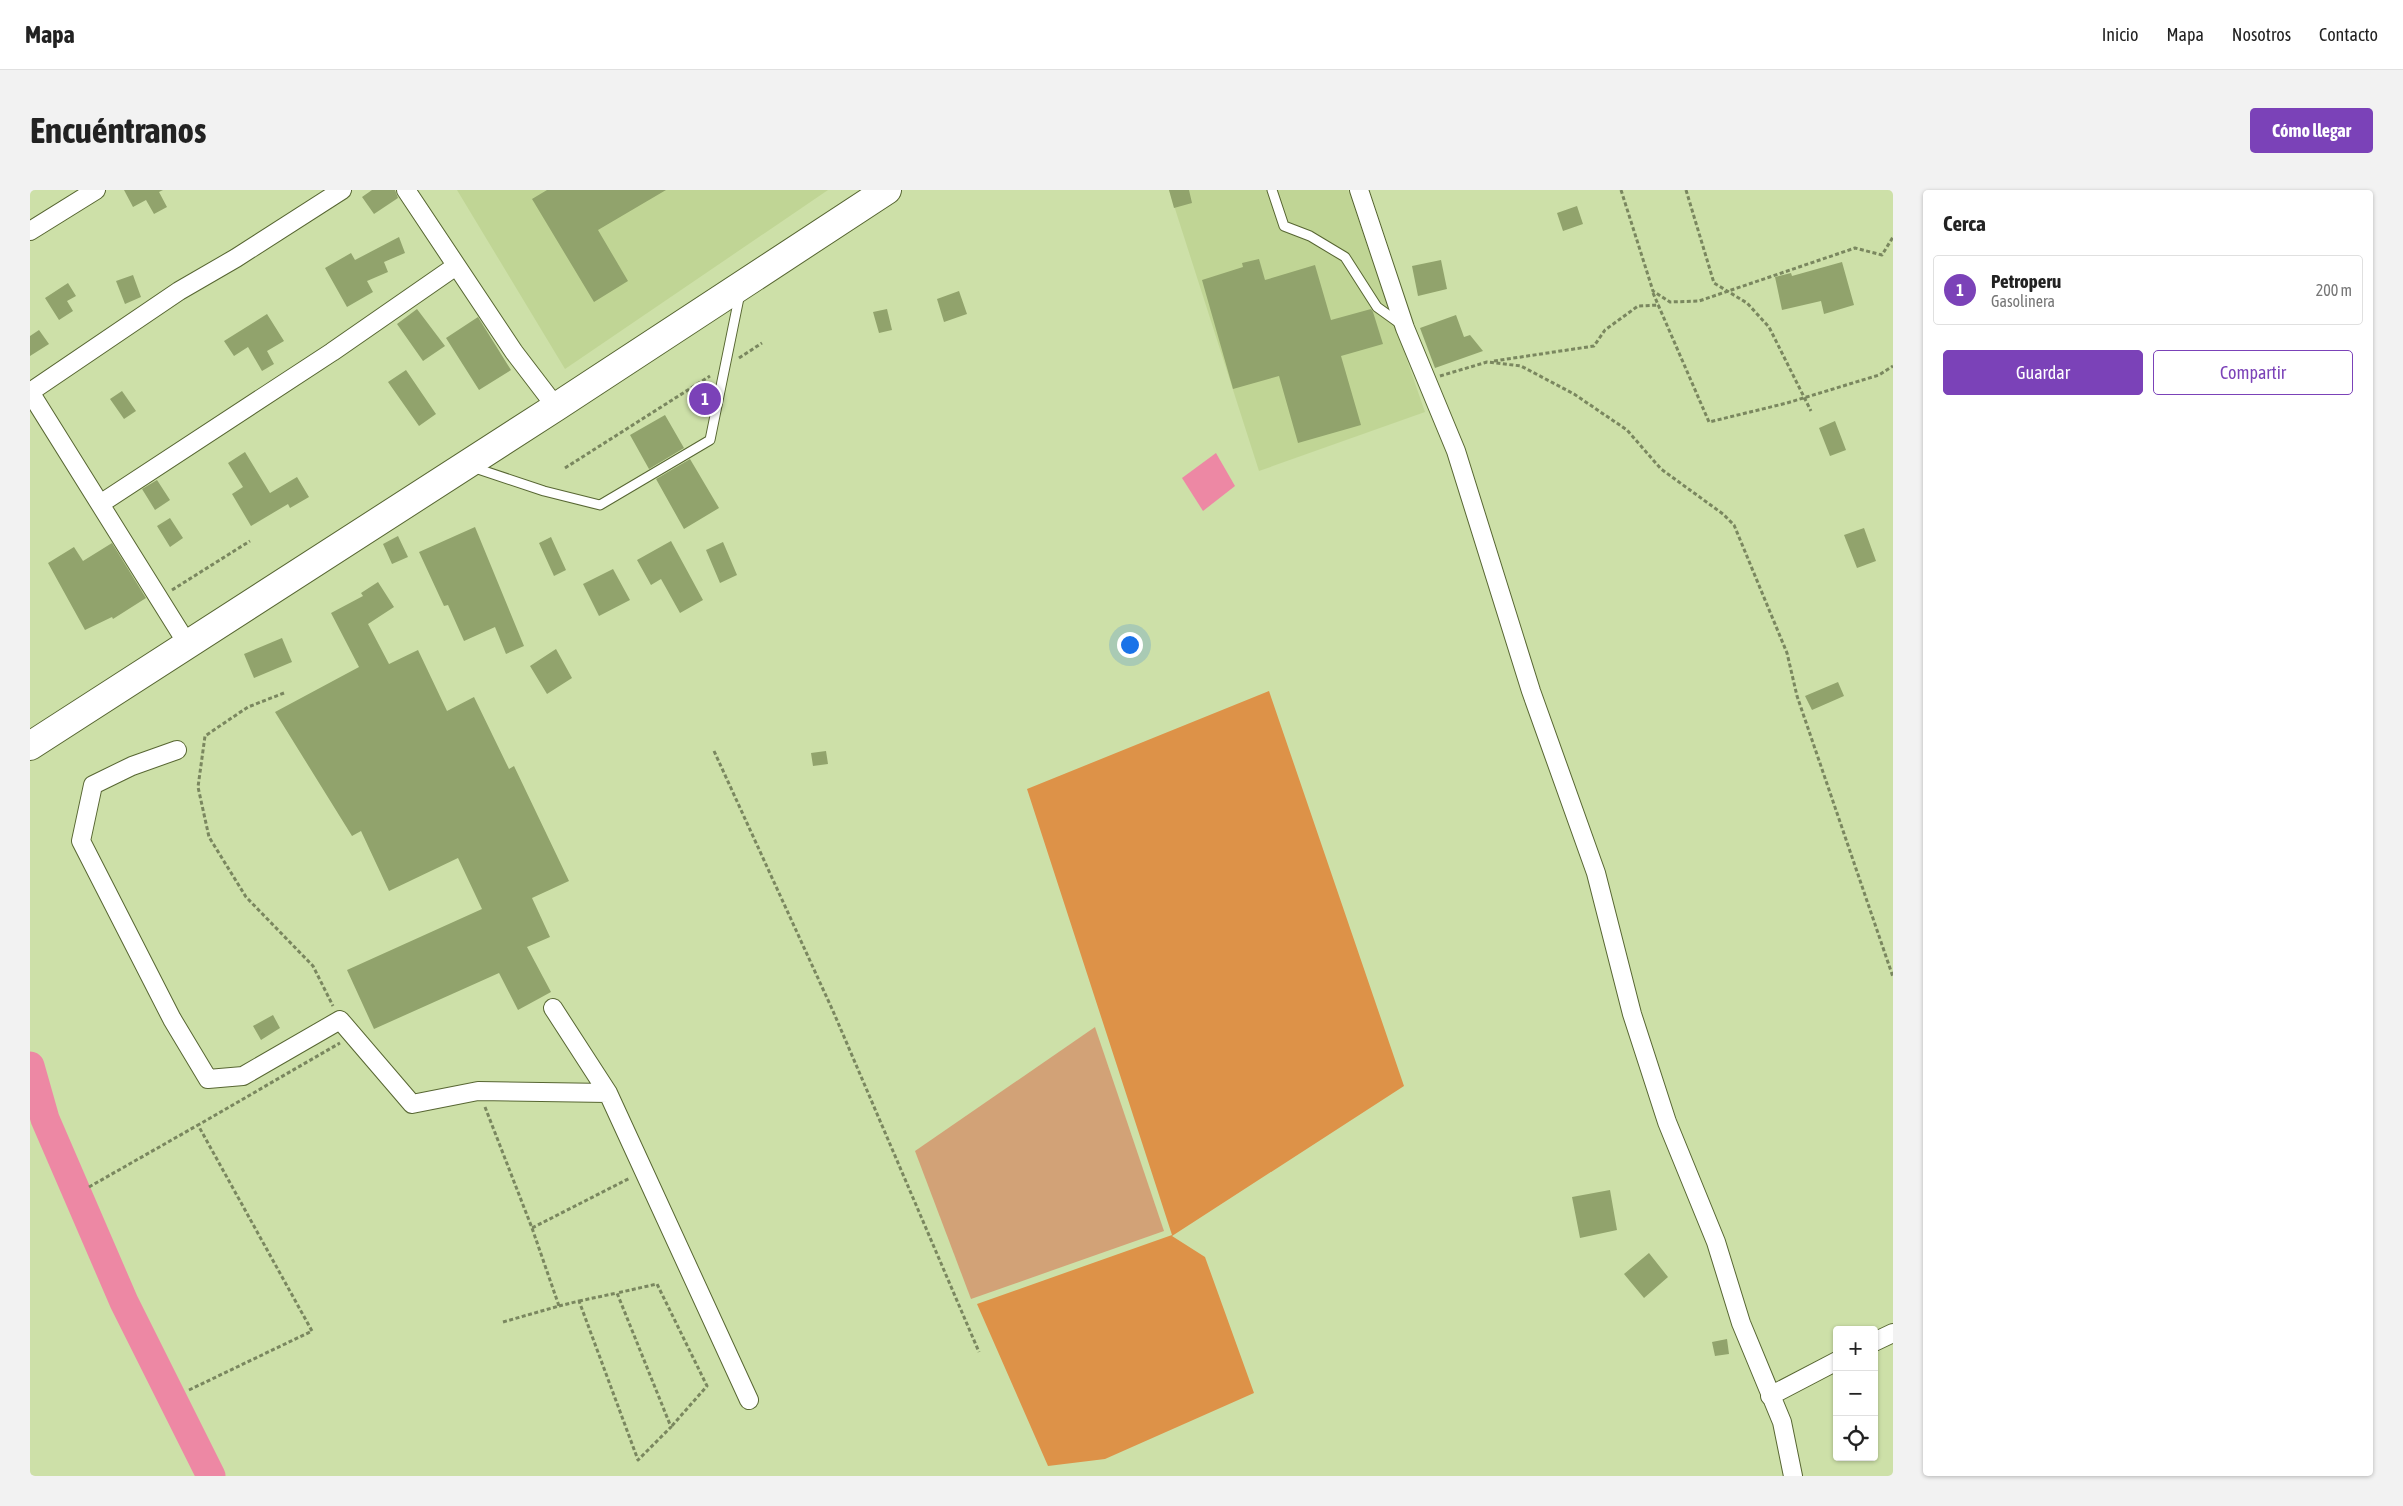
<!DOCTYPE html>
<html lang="es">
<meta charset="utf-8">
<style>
:root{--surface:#fff;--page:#f2f2f2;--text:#222;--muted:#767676;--line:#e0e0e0;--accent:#7b42b8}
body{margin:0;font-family:"Asap Condensed",sans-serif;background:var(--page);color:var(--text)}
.controls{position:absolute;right:15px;bottom:15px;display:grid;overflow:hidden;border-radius:5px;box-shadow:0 1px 4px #0004}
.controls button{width:45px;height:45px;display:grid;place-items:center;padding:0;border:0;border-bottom:1px solid var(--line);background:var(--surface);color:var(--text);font:25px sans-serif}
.you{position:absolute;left:1099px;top:454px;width:18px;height:18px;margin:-12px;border:4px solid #fff;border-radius:50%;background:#1a73e8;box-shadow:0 0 0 8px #1a73e833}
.badge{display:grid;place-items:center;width:32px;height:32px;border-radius:50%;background:var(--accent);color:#fff;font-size:16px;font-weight:700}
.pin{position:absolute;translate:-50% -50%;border:2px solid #fff;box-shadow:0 1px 5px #0006}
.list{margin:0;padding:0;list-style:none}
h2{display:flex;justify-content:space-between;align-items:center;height:65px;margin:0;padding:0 20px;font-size:21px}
h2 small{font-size:16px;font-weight:400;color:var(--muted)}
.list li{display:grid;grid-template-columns:32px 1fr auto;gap:15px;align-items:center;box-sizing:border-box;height:70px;margin:0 10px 10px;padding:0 10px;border:1px solid var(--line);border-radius:5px}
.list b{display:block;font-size:19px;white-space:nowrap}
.list p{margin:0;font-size:16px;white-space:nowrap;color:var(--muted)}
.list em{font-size:16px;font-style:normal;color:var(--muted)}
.actions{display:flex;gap:10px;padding:15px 20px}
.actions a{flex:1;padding:11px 0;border:1px solid var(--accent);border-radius:5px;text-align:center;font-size:18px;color:var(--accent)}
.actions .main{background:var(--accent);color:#fff}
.icon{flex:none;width:28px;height:28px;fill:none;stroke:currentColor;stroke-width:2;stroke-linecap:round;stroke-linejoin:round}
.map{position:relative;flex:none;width:1863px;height:1286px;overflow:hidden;border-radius:5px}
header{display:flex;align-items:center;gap:30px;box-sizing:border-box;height:70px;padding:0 25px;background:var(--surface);border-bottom:1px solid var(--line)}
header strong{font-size:24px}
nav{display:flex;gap:28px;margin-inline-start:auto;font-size:18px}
.intro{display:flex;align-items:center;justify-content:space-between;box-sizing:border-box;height:120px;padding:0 30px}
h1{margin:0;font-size:35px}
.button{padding:12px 22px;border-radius:5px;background:var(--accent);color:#fff;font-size:18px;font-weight:700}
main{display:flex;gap:30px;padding:0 30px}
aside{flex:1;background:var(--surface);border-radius:5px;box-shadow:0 1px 4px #0004}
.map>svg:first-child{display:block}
.built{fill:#c0d595}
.green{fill:#d2a277}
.forest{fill:#dd9248}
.water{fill:#ed88a4}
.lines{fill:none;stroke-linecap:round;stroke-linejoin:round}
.river{stroke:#ed88a4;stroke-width:29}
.building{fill:#91a36c}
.lane-casing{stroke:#576632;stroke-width:11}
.street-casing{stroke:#576632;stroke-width:20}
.highway-casing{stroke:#576632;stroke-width:30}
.path{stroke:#7a875f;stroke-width:3;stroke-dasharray:4 2.5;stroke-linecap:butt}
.lane{stroke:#fff;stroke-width:9}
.street{stroke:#fff;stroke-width:18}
.highway{stroke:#fff;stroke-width:28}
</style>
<header>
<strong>Mapa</strong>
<nav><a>Inicio</a><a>Mapa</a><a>Nosotros</a><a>Contacto</a></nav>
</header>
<div class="intro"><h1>Encuéntranos</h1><a class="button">Cómo llegar</a></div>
<main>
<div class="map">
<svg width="1863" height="1286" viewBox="0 0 1863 1286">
<rect width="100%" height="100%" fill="#cde0a8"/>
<path class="built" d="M427,0H798L535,179Z
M1139,0H1318L1395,222L1229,281Z"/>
<path class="green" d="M1065,837L1134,1041L941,1109L885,961Z"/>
<path class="forest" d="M1239,501L1374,896L1142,1046L1175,1067L1224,1203L1075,1269L1018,1276L947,1114L1142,1045L997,599Z"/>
<path class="water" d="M1186,263L1205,296L1173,321L1152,288Z"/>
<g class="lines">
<path class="river" d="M0,876L15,929L94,1112L181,1286"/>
</g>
<path class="building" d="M94,0H133L129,2L137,17L124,24L116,10L103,17Z
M342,0H365L368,8L344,24L332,7Z
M517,0H636L568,40L598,91L564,112L502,9Z
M1139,0H1159L1162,13L1144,18Z
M1547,16L1553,34L1533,41L1527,23Z
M369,47L375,63L354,72L358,82L337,91L343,102L317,117L295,78L321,63L325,70Z
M1229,69L1235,90L1285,75L1301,130L1341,119L1343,122L1353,154L1311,166L1331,235L1268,253L1249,186L1203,199L1172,90L1213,77L1212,73Z
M1411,70L1417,99L1388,106L1382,76Z
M1812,72L1824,115L1794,124L1791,111L1752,120L1745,87L1761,83L1762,86Z
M103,85L111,107L95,114L86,91Z
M38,93L46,106L37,111L43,121L29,130L15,108Z
M929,101L937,124L914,132L907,109Z
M387,119L415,156L393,171L367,134Z
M857,119L862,140L849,143L843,122Z
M237,124L254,151L237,161L244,174L232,181L218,157L204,166L194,151Z
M1426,125L1434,147L1440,145L1453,161L1405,178L1390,138Z
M448,127L481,180L449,200L416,148Z
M9,140L19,154L0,166V146Z
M376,180L406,224L389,236L358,192Z
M92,201L106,221L94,229L80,209Z
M635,225L654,258L619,279L600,245Z
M1805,231L1816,260L1800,266L1789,238Z
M215,262L240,303L267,287L279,307L260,318L258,314L221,336L202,304L213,297L198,273Z
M660,269L689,318L654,339L626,289Z
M127,290L140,310L125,320L112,299Z
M140,328L153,348L140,357L127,336Z
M445,337L494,456L476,464L465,437L434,451L418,415L414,416L389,362Z
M1834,338L1846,371L1827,378L1814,345Z
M368,346L378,367L362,374L353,354Z
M521,347L536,380L524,386L509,353Z
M641,351L673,410L650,423L631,389L621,395L607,370Z
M693,352L707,385L690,393L676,360Z
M82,353L116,408L83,429L82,427L55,440L18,373L44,357L53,371Z
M583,379L600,410L569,426L553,394Z
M348,392L364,417L338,434L359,474L388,460L417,521L444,507L479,579L484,576L539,691L502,708L520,747L497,757L521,802L488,820L469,783L344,839L317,780L452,719L428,668L359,701L331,641L322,646L245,522L329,477L301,423L333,406L331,403Z
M252,448L262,472L224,488L214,464Z
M526,459L542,488L517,504L500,476Z
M1808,492L1814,506L1782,520L1775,506Z
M796,561L798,574L783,576L781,563Z
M243,825L250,838L231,850L223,836Z
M1580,1000L1587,1040L1550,1048L1542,1007Z
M1619,1063L1638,1087L1614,1108L1594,1084Z
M1697,1149L1699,1164L1685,1166L1682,1152Z"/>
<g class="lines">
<g class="lane-casing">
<path id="lane" d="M1242,0L1254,36L1280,46L1315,67L1347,117L1372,135
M442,277L514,301L570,315L680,250L710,103"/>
</g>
<g class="street-casing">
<path id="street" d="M376,0L484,162L526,217
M1329,0L1375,138L1426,261L1501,501L1566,683L1602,824L1637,932L1686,1052L1711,1133L1752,1232L1763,1286
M0,41L66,0
M0,202L149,101L206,68L312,0
M0,202L158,455
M70,314L302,162L426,76
M147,560L102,576L63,595L51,651L142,829L178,889L213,886L310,830L382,914L448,901L578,903
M523,818L578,903L719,1210
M1844,1152L1863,1143
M1740,1206L1807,1171"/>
</g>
<g class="highway-casing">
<path id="highway" d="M0,556L526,217L857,0"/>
</g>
<path class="path" d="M1591,0L1623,101L1640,112L1669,111L1825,58L1852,65L1863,47
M1656,0L1684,93L1717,113L1739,137L1781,221
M1623,103L1679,232L1757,213L1849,185L1863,176
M709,168L732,153
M1464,171L1564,156L1575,140L1608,116L1629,115
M1410,186L1457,172L1491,176L1544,204L1597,240L1631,279L1693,324L1704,335L1757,463L1767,506L1863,787
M535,278L680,186
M142,400L220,351
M254,503L218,517L175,546L168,597L179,647L216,707L283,776L303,816
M684,561L803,821L949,1162
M455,917L502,1038L600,988
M59,997L168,935
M549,1111L587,1103
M529,1116L549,1111L608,1270L641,1237L587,1103L627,1094L677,1196L641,1237
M473,1132L529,1116L502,1038
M159,1200L282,1141L168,935L310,853"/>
<use href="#lane" class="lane"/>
<use href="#street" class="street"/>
<use href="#highway" class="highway"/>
</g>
</svg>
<div class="controls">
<button>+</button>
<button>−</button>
<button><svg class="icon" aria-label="locate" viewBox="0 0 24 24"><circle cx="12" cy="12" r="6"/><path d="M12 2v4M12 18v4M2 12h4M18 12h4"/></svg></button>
</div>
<div class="you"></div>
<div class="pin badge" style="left:675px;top:209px">1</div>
</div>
<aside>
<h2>Cerca<small></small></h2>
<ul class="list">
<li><span class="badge">1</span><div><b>Petroperu</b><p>Gasolinera</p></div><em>200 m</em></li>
</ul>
<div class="actions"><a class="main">Guardar</a><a>Compartir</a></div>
</aside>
</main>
